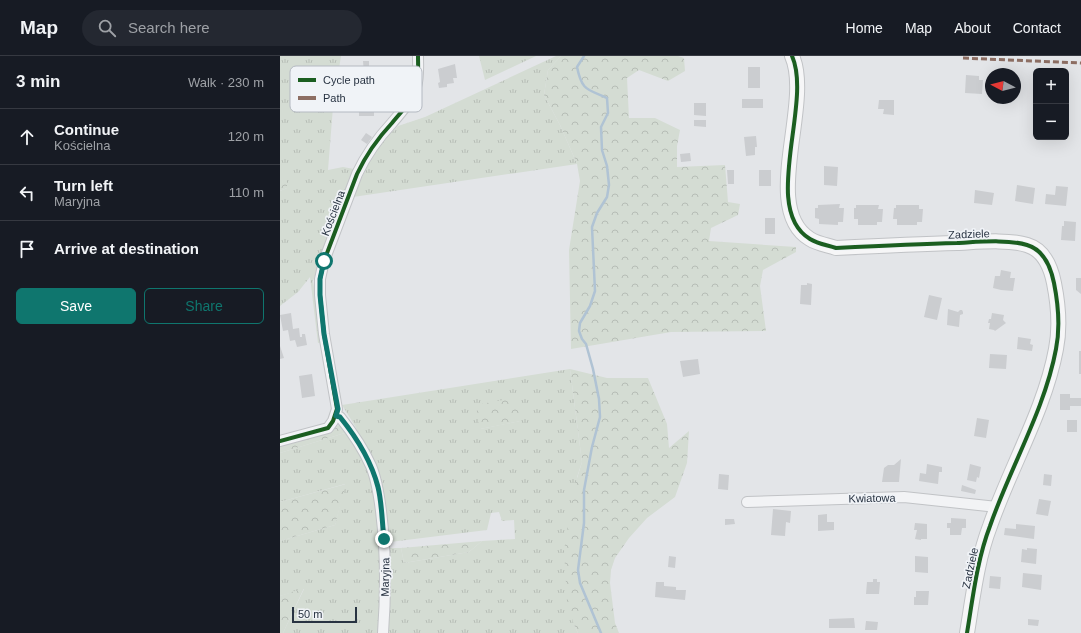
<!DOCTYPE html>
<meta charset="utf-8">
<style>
:root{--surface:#171b24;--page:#242831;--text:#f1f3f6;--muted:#9ea1a6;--line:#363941;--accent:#0f766e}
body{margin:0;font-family:Arial,sans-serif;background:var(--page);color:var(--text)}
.controls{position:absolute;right:12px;top:12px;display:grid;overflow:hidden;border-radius:6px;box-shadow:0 4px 16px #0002}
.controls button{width:36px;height:36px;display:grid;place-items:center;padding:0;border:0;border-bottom:1px solid var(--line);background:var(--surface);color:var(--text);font:20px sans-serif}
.compass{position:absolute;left:705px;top:12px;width:36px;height:36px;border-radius:50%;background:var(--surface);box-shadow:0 4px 16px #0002;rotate:277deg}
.scale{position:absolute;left:12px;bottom:10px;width:65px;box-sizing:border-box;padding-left:4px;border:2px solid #283342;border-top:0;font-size:11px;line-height:14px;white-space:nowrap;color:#283342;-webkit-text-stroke:3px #f0f3f7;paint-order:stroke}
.stop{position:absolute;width:12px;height:12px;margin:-9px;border:3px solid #0f766e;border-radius:50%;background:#fff}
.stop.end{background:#0f766e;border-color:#fff;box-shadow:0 1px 4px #0008}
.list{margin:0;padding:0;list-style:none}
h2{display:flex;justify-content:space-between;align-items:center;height:52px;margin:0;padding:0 16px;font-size:17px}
h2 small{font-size:13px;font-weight:400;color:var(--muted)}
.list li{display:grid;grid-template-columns:26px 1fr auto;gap:12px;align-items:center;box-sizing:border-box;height:56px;padding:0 16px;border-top:1px solid var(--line)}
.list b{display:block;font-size:15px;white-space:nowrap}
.list p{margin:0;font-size:13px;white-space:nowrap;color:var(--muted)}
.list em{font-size:13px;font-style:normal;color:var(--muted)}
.actions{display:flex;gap:8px;padding:12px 16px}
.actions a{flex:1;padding:9px 0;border:1px solid var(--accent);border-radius:6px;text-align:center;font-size:14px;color:var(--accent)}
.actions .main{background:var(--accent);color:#fff}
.icon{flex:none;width:22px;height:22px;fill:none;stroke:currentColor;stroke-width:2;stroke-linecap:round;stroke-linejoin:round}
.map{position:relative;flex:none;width:801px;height:577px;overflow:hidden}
header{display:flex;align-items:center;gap:24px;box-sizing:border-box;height:56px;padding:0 20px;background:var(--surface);border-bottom:1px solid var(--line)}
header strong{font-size:19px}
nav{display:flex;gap:22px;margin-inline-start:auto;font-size:14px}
.search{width:280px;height:36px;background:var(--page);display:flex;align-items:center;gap:10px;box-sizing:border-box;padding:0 14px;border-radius:22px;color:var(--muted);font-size:15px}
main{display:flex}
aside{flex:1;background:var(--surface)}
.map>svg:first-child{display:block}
.grass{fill:url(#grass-tufts);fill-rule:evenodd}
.forest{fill:url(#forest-crowns)}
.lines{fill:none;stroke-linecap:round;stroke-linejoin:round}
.stream{stroke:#b0c3d4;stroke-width:2.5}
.building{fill:#cbcdd0}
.street-casing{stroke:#c1c3c6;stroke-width:12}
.secondary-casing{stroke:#c1c3c6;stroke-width:16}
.street{stroke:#f2f3f5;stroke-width:10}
.secondary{stroke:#f6f6f7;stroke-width:14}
.quiet{stroke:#8d6e63;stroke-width:3;stroke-dasharray:6 3;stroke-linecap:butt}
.cycleway-casing{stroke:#f0f3f7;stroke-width:6}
.cycleway{stroke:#1b5e20;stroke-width:4}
.route{stroke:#0f766e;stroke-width:5}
.labels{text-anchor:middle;stroke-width:3.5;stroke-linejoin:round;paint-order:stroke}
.street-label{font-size:11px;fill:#283342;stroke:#f0f3f7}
.key{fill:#f0f3f7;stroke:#b4b9c1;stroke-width:1}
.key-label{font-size:11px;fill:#283342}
</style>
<header>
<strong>Map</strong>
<div class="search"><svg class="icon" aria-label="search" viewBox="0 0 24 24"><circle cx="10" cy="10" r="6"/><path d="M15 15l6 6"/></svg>Search here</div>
<nav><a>Home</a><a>Map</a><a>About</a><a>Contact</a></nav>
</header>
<main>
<aside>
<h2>3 min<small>Walk · 230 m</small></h2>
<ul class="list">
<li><svg class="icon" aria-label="ahead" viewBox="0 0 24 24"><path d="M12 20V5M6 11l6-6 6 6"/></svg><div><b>Continue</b><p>Kościelna</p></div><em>120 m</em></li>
<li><svg class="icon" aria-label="left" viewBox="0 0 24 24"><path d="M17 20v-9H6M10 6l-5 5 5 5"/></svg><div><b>Turn left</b><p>Maryjna</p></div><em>110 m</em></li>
<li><svg class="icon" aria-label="arrive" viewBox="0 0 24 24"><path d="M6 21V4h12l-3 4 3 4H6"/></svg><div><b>Arrive at destination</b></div></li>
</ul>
<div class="actions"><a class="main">Save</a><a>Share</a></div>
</aside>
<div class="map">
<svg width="801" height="577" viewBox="0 0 801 577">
<defs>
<pattern id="grass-tufts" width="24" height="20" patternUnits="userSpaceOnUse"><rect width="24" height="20" fill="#d4dcd3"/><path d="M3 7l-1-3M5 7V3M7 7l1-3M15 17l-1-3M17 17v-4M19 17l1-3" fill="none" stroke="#b6bdb6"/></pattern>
<pattern id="forest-crowns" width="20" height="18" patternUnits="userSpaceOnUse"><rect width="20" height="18" fill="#d4dcd3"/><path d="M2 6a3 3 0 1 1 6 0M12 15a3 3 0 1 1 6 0" fill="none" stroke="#b6bdb6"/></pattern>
</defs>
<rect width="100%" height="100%" fill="#e3e5e8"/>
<path class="grass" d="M0,0H61L53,51L48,114L63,111L74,113L33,225L43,286L38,287L30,221L18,236L0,250V135L7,132V116H0Z
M199,0H256L205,24Z
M276,0H281L268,14L264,39L280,69L297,108L73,141L96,91L118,70L145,61Z
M290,313L302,406L297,421L294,569L298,577H108L109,492H121L124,507L189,496L202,485L235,483L234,464L222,465L219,456L211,457L207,474L110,486L100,424L75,370L62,349ZM240,341V365L200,373Z
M68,376C73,385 79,394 83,403C106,456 101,521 99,577H3L24,533L0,540V485L55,469L65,428L0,446V397Z"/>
<path class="forest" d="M281,0H398L404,2L405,15L388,25L359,14L347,22L349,62H375L400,74L397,90V111L445,109L448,146L460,148L458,159L431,172L429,185L516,191V196L483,214L480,230L486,275L391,276L291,293L289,194L300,125L297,108L280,69L264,39L268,14Z
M0,116H7V132L0,135Z
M290,313L327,322H368L387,368L389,392L409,375L407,407L395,441L367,462L349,482L335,502L331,514L330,527L335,567L339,577H298L294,569L287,545L284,495L293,435L302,406Z
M240,341L241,365L200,373L196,349Z
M62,368L68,376L0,397V388Z
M66,428L55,469L0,485V446Z
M202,485L189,496L124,507L121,492Z
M24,532L3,577H0V540Z"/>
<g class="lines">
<path class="stream" d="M304,0L297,11C302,35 307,33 327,42L328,57L321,71L322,94L327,110L329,129L327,141L317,157L312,171L315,235L310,250L300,267L299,275L302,283L306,288L313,313L319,343L320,361L312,391L304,434V467L298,514L300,527L321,577"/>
</g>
<path class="building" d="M83,5H89V17H84Z
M175,8L177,22H173L174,27L167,28V31L159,32L158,27L160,26L158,13Z
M468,11H480V32H468Z
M686,19L699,20V24H703L702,38L685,37Z
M79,39H94V60H79V54H82V45H79Z
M462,43H483V52H462Z
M599,44H614V59L603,58L604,53H598Z
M414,47H426V60L414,59Z
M414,64H426V71L414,70Z
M86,77L92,81L87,88L81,84Z
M476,80L477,91H475V99L466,100L464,81Z
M410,97L411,105L401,106L400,98Z
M544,110L558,111L557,130L544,129Z
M447,114H454V128H448Z
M479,114H491V130H479Z
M737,129L755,132L753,148L735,145Z
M776,130L788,131L786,150L765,148L766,138L775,139Z
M695,134L714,137L712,149L694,147Z
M560,148L559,152H564L563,166H558V169L539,168V163L535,162V152H538V149Z
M576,149H599L598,153H603L602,166H597V169H578V163H574V152H576Z
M616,149H639V153H643L642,166H637V169H617V163H613L614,152H616Z
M485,162H495V178H485Z
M784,165L796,166L795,185L781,184L782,170H784Z
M721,214L731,216L730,222H735L733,235L721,234L713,232L715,220H720Z
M796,222H801V238L796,234Z
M527,227L532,228L531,249L520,248L521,229H527Z
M649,239L662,242L657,264L644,261Z
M668,253L678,256L680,254H682L683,256V258L680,259L679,271L667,269Z
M11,257L13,273L19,272L20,281H22V278H25L27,289L17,291L15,284L10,285L8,274L3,275L0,259Z
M712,257L724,259L723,264L726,267L715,275L714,274L709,273L710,267H708L709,263H711Z
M738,281L751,283L750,288L753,289L752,295L737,293Z
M0,290L4,302L0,303Z
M799,295H801V318H799Z
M710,298L727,299L726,313L709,312Z
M418,303L420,318L403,321L400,305Z
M32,318L35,340L22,342L19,320Z
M780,338H790V342H801V350H790V354H780Z
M697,362L709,364L706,382L694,380Z
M787,364H797V376H787Z
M621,403L619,426H602L604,412L608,409H614Z
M647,408L662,411V416H659L658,428L639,425L640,417L646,418Z
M690,408L701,411L699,422L697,421L696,426L687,424Z
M439,418L449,419L448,434L438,433Z
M764,418L772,419L771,430L763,429Z
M682,429L696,434L695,438L681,435Z
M759,443L771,445L768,460L756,458Z
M493,453L511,455L510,467L506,466L505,480L491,479Z
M547,458V466H554V474L538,475V459Z
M671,462L686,463V472H682L681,479H670V472H667V467H671Z
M445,463H454L455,468L445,469Z
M635,467L647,468V483H641V484L635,483L637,474H634Z
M736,468L755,470L754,483L724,479L725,472L736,473Z
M747,492L757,493L756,508L741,506L742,493L747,494Z
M389,500L396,501L395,512L388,511Z
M635,500L648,501V517L635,516Z
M743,517L762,519L761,534L742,531Z
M710,520L721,521L720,533L709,532Z
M593,523H597V526H600L599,538H586L587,526H593Z
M376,526H384V530L396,531V534H406L405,544L375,541Z
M636,535H649L648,549H634V541H636Z
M574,562L575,572H549V563Z
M748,563L759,564L758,570L748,569Z
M586,565L598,566L597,574H585Z"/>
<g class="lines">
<g class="street-casing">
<path id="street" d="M56,360L60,361C72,376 83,392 91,410C97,424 99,439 101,455C106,495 106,536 103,577
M0,385L48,372L53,365L57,353L44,278L40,239V223L44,205L77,118C86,99 98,82 112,67C121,56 132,45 136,31C139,21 138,10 138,0
M467,446L624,441L717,451"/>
</g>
<g class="secondary-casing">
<path id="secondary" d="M512,0C533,47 480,153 530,183C538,188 547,189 556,192C596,190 637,188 677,187C698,186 728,183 747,189C764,194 771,212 774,227C778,247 780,273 776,293C765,353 730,412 710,470C697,504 693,541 687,577"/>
</g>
<use href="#street" class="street"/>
<use href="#secondary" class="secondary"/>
<path class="quiet" d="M683,2L801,7"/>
<g class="cycleway-casing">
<path id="cycleway" d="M512,0C533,47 480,153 530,183C538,188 547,189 556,192C596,190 637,188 677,187C698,186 728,183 747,189C764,194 771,212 774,227C778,247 780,273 776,293C765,353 730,412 710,470C697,504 693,541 687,577
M0,385L48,372L53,365L57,353L44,278L40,239V223L44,205L77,118C86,99 98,82 112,67C121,56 132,45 136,31C139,21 138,10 138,0"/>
</g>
<use href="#cycleway" class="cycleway"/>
</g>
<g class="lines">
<path class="route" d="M44,205L40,223V239L44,278L58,353L56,360L60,361C77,382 91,404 98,431C102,447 102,466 104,483"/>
</g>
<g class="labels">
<g class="street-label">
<text transform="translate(53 157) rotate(-69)" y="4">Kościelna</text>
<text transform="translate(689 178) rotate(-2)" y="4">Zadziele</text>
<text transform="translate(592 442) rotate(-1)" y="4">Kwiatowa</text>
<text transform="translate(690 512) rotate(-78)" y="4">Zadziele</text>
<text transform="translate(105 521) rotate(-89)" y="4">Maryjna</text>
</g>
</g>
<rect x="10" y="10" width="132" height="46" rx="6" class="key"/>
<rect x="18" y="22" width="18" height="4" fill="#1b5e20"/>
<rect x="18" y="40" width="18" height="4" fill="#8d6e63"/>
<g class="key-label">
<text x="43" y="28">Cycle path</text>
<text x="43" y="46">Path</text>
</g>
</svg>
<div class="controls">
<button>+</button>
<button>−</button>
</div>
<svg class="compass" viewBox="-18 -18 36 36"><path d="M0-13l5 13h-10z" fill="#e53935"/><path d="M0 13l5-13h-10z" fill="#9ea1a6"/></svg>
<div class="scale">50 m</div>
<div class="stop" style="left:44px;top:205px"></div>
<div class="stop end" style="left:104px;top:483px"></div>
</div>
</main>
